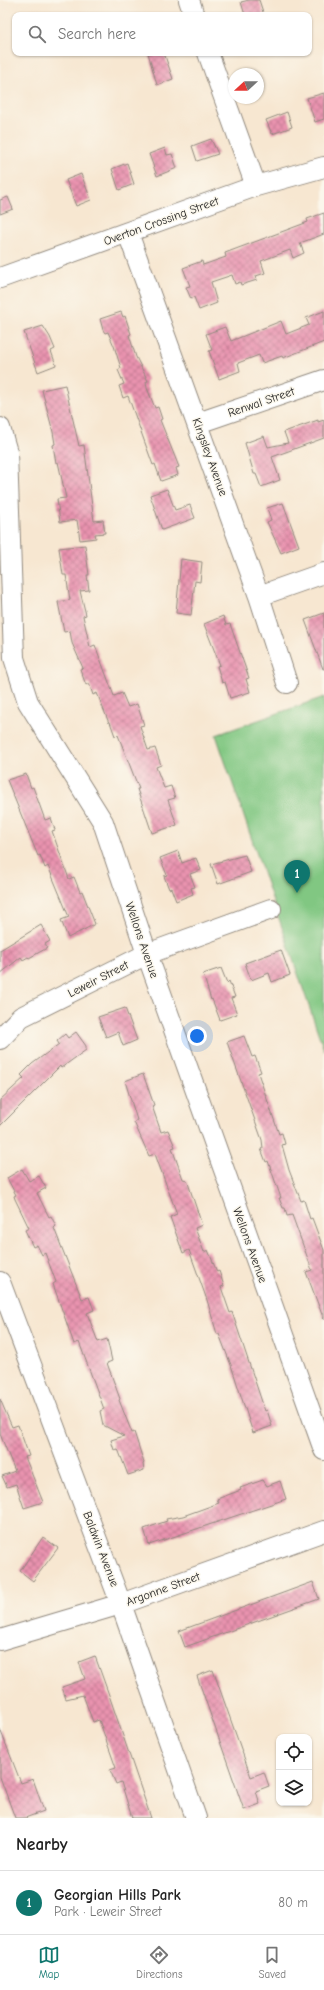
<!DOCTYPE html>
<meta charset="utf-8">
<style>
:root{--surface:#fff;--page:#f2f2f2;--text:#222;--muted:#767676;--line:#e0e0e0;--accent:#0f766e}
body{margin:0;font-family:"Comic Neue",sans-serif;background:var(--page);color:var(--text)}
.controls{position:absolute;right:12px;bottom:12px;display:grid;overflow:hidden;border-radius:8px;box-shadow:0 1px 3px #0004}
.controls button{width:36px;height:36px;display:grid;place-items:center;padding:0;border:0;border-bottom:1px solid var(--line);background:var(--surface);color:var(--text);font:20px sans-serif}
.compass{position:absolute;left:228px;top:68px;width:36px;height:36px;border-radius:50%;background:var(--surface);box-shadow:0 1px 3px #0004;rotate:249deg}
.you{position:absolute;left:197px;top:1036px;width:14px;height:14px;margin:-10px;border:3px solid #fff;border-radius:50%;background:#1a73e8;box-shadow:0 0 0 6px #1a73e833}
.badge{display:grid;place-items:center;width:26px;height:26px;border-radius:50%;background:var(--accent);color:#fff;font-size:13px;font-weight:700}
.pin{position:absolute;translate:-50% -33px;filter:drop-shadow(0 1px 2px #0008)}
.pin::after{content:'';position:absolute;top:21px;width:14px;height:12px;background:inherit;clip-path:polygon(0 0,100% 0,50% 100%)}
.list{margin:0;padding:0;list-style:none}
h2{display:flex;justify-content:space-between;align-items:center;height:52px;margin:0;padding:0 16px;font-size:17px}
h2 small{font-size:13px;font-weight:400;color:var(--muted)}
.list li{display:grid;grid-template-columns:26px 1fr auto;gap:12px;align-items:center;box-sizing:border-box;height:64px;padding:0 16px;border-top:1px solid var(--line)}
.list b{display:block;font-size:15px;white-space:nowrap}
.list p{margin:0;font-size:13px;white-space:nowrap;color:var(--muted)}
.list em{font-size:13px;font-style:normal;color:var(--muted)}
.icon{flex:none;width:22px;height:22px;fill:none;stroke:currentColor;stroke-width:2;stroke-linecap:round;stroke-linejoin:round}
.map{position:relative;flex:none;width:324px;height:1818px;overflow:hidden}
.search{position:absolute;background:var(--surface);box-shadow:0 1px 3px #0004;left:12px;right:12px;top:12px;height:44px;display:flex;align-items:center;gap:10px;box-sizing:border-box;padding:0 14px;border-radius:8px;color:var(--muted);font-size:15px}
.sheet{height:116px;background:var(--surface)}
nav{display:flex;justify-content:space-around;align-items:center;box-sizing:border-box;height:56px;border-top:1px solid var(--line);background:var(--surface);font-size:11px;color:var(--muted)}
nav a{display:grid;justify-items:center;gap:2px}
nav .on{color:var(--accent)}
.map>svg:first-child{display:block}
.green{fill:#81c782;stroke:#567956}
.building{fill:url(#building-cross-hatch)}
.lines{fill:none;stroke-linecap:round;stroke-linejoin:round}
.minor-casing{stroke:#91897e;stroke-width:22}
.minor{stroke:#fff;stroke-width:20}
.labels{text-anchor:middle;stroke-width:3;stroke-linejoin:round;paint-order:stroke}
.street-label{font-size:12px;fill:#2b2b2b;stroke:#fbf7ec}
</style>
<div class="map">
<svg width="324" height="1818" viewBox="0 0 324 1818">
<defs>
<pattern id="building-cross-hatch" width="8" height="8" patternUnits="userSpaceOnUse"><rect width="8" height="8" fill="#e993af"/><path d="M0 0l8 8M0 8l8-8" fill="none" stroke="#bd788f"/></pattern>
</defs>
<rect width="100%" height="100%" fill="#fbf7ec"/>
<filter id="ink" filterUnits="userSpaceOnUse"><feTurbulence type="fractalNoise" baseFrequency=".025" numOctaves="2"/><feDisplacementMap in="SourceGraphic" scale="8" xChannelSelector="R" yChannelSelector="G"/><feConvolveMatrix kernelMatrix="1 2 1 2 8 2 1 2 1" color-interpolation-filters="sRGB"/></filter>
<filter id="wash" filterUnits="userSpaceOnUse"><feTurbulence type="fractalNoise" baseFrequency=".012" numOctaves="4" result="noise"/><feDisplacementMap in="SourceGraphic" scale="16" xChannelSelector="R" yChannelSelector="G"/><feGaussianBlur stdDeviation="0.9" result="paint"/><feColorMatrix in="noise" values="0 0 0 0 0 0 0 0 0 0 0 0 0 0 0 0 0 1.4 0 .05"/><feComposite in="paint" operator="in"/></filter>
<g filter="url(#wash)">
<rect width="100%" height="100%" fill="#f7e7d1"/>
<path class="green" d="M324,697V1050L216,735Z"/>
<g id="blocks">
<path class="building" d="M249,0H259L264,15H245L241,2Z
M148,53H164L173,79L157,85Z
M324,93V119L315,122L307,98Z
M287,112L292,127L272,134L266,120Z
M211,139L218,154L197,161L192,146Z
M165,148L167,155L172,154L177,168L157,176L149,154Z
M127,163L134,184L119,190L112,169Z
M81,174L91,200L76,206L66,180Z
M8,197L13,209L0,214V200Z
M324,213V234L300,243L304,253L293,258L290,250L261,261L265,273L256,276L257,280L241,285L240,282L235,284L232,275L211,282L217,303L199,310L194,297L191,299L186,287L190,286L183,268L202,261L203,265L226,257L225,253L308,222L307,219Z
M324,311V342L283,358L282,356L262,363L259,355L238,363L240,371L219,379L209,351L212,350L206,334L225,327L231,341L281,321L286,334L309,325L306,318Z
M121,312L123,317L125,316L131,334L129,335L136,357L148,381L146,382L147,388L155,408L158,407L162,419L160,420L179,467L176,468L178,475L161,481L155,464L153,465L128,396L123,398L119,386L124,384L118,370L121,368L114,346L108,332L105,333L103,330L100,319Z
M43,326L50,337L55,349L51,351L56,365L38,372L24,332Z
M65,385L79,446L84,445L94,521L103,520L105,533L95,534L96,538L80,540L77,520L60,522L57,499L66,498L58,462L56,463L53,445L55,444L53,432L42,390Z
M318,420V422L324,420V438L272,457L280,480L261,487L256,474H254L245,443L264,436L268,447L288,443L284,432Z
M167,489L175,510L190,505L195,518L162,530L150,495Z
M283,503L299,546L281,553L267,522L271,520L267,508Z
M85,545L89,575H87L89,590L80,591L86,615L83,616L90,647L95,645L114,696L122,693L128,707L137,704L144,725L140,726L148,750L155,748L161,765L156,767L164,788L171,786L175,798L168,800L177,825L152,833L137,789H139L118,735L115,736L110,722L109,723L97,693L93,695L89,683L86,685L80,669L83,668L72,643L70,631L64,632L58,602L70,600L66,575H63L59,548Z
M181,559L202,562L200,582L195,581L191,615L176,613Z
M324,613V669H323L305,620Z
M223,616L226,625L230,624L249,678L246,679L250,692L230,698L225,682L222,683L221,679L217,666L220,665L204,624Z
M26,774L31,788L33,787L45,820L51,818L55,830L52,831L69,879L74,877L80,892L82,891L95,924L68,938L61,920L69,917L48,866L45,868L40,855L38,856L7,780Z
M178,851L182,863L196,858L201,870L190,874L195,887L191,888L193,894L176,901L171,888L169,889L164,876L167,875L160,858Z
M245,855L251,872L218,884L211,864Z
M41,925L50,941L45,944L47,948L29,958L28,957L23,960L21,957L0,974V950Z
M281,950L290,975L272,982L269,973L251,980L245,963Z
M221,968L227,983L229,981L235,997L231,998L237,1014L220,1020L212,999L211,1000L203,974Z
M125,1008L137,1040L123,1046L118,1032L106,1037L98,1017Z
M76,1032L86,1046V1050L61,1068L60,1066L0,1126V1100L24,1078L21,1075L32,1064L59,1044L57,1041L65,1034L68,1038Z
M244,1036L252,1057L255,1056L261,1072L258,1073L279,1134L282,1133L285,1144L282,1145L289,1170L301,1201L304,1200L310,1219L312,1218L324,1250V1320L306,1272L312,1270L292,1215L287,1216L285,1208H283L279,1198H281L268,1161L266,1162L261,1149L263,1148L262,1140L227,1042Z
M143,1074L154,1105L152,1106L161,1132L168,1130L175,1147L172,1148L183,1179L187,1180L202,1225L195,1228L204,1252L208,1250L217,1272L219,1271L224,1286L221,1287L230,1313L232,1312L265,1411L267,1410L272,1426L253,1433L231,1365L219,1334H217L207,1300L189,1250L183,1253L170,1217L177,1214L155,1154L149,1156L134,1122L137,1120L125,1081Z
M22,1169L29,1181L39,1176L46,1188L37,1193L49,1217L51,1216L56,1226L54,1228L82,1299L89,1297L94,1310L87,1313L98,1342L107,1339L112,1361L107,1363L120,1399L119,1400L132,1433L134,1432L144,1463L143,1464L144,1470L128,1475L118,1449L114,1450L111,1440L124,1436L103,1425L100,1411L104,1409L79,1342L74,1344L53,1284L56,1282L45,1253L42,1255L37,1245L33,1247L25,1230L29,1228L15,1199L14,1196L16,1195L7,1178Z
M0,1399L12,1427L18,1425L29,1456L25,1457L43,1502L24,1508L16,1484L7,1487L2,1476L15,1471L0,1434Z
M263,1480L267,1486L280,1481L286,1499L149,1545L144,1529L167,1521L166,1519L183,1516L219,1503L217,1499L241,1490L240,1488Z
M43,1537L58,1548L33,1581L20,1571Z
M313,1582L319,1599L185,1647L179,1631Z
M95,1656L109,1695L151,1818H132L121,1782L116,1784L110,1770L116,1768L99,1720L93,1722L83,1695L66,1699L62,1687L85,1679L79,1662Z
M213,1670L251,1777L264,1772L269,1786L256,1791L260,1804L244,1810L197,1676Z
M0,1729L21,1783L33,1779L44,1811L25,1818H15L0,1777Z"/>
</g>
</g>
<g filter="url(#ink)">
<use href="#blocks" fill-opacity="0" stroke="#91897e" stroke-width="1"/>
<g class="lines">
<g class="minor-casing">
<path id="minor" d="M189,0L194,15
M208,53L256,186
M128,233L259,596L287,683
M0,278L256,186L324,167
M198,423L324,380
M0,428L7,452L14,658L28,702L103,822L147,954L324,1450
M259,596L324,573
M0,1039L21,1017L147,954L271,909
M0,1282L121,1604L196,1818
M0,1640L121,1604L324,1531"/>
</g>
<use href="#minor" class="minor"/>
</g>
</g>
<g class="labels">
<g class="street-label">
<text transform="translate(161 221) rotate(-20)" y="4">Overton Crossing Street</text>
<text transform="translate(261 402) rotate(-19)" y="4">Renwal Street</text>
<text transform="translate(210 457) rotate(70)" y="4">Kingsley Avenue</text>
<text transform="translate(142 940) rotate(71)" y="4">Wellons Avenue</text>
<text transform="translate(98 979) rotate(-27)" y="4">Leweir Street</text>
<text transform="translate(250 1245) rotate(70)" y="4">Wellons Avenue</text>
<text transform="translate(101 1549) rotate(69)" y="4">Baldwin Avenue</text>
<text transform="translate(163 1589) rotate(-20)" y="4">Argonne Street</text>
</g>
</g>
</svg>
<div class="controls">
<button><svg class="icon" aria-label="locate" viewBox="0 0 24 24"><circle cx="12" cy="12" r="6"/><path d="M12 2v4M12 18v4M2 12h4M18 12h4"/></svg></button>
<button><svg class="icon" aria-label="layers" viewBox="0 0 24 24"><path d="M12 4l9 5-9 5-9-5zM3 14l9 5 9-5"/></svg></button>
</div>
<svg class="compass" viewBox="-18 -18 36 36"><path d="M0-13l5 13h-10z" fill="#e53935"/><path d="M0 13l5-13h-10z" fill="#767676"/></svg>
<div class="you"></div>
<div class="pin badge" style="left:297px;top:893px">1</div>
<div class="search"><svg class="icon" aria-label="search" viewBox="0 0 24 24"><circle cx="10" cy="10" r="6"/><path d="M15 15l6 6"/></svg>Search here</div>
</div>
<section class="sheet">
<h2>Nearby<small></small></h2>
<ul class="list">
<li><span class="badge">1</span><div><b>Georgian Hills Park</b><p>Park · Leweir Street</p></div><em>80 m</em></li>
</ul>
</section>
<nav>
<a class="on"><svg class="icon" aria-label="map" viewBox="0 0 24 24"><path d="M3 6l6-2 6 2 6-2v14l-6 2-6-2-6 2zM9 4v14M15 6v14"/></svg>Map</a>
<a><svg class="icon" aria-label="directions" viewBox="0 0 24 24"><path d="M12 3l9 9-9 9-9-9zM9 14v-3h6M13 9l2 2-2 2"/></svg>Directions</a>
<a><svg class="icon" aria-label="saved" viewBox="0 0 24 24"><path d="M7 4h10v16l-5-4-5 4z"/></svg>Saved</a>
</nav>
